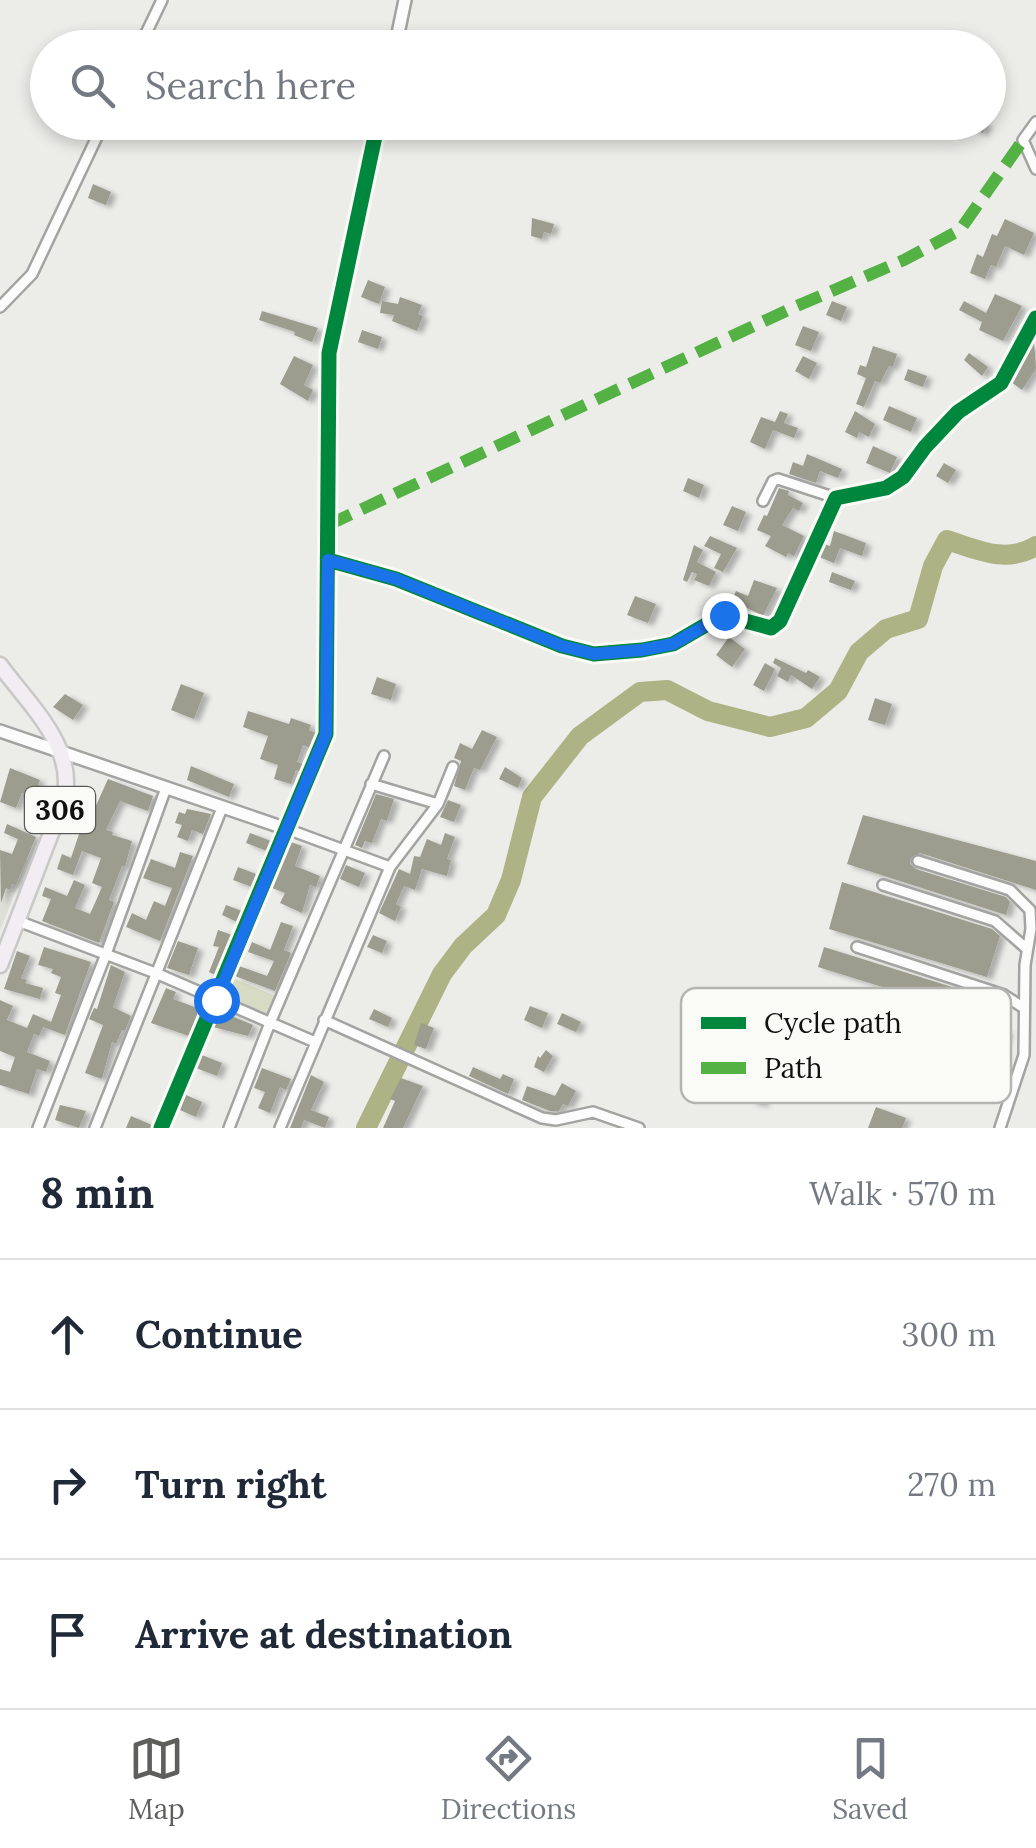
<!DOCTYPE html>
<meta charset="utf-8">
<style>
:root{--surface:#fff;--page:#f2f2f3;--text:#1f2937;--muted:#747a83;--line:#e0e1e3;--accent:#5e5e5c}
body{margin:0;font-family:Lora,serif;background:var(--page);color:var(--text)}
.stop{position:absolute;width:30px;height:30px;margin:-22px;border:8px solid #1a73e8;border-radius:50%;background:#fff}
.stop.end{background:#1a73e8;border-color:#fff;box-shadow:0 2px 10px #0008}
.list{margin:0;padding:0;list-style:none}
h2{display:flex;justify-content:space-between;align-items:center;height:130px;margin:0;padding:0 40px;font-size:42px}
h2 small{font-size:32px;font-weight:400;color:var(--muted)}
.list li{display:grid;grid-template-columns:65px 1fr auto;gap:30px;align-items:center;box-sizing:border-box;height:150px;padding:0 40px;border-top:2px solid var(--line)}
.list b{display:block;font-size:38px;white-space:nowrap}
.list em{font-size:32px;font-style:normal;color:var(--muted)}
.icon{flex:none;width:55px;height:55px;fill:none;stroke:currentColor;stroke-width:2;stroke-linecap:round;stroke-linejoin:round}
.map{position:relative;flex:none;width:1036px;height:1128px;overflow:hidden}
.search{position:absolute;background:var(--surface);box-shadow:0 5px 15px #0003;left:30px;right:30px;top:30px;height:110px;display:flex;align-items:center;gap:25px;box-sizing:border-box;padding:0 35px;border-radius:55px;color:var(--muted);font-size:38px}
.sheet{height:580px;background:var(--surface)}
nav{display:flex;justify-content:space-around;align-items:center;box-sizing:border-box;height:140px;border-top:2px solid var(--line);background:var(--surface);font-size:28px;color:var(--muted)}
nav a{display:grid;justify-items:center;gap:5px}
nav .on{color:var(--accent)}
.map>svg:first-child{display:block}
.built{fill:#dddfd8}
.green{fill:#d7dbc4}
.lines{fill:none;stroke-linecap:round;stroke-linejoin:round}
.river{stroke:#adb384;stroke-width:20}
.building{fill:#9c9d8f;filter:url(#shadow)}
.minor-casing{stroke:#a3a3a1;stroke-width:14}
.tertiary-casing{stroke:#a3a3a1;stroke-width:16}
.primary-casing{stroke:#c8c9c7;stroke-width:19}
.minor{stroke:#fcfcfc;stroke-width:9}
.tertiary{stroke:#fcfcfc;stroke-width:11}
.primary{stroke:#f2edf3;stroke-width:14}
.quiet{stroke:#54b144;stroke-width:12;stroke-dasharray:25 12;stroke-linecap:butt}
.cycleway-casing{stroke:#fafbf6;stroke-width:21}
.cycleway{stroke:#00873e;stroke-width:15}
.route{stroke:#1a73e8;stroke-width:12}
.labels{text-anchor:middle;stroke-width:9;stroke-linejoin:round;paint-order:stroke}
.shield{fill:#fafbf6;stroke:#575755;stroke-width:2.5}
.shield-label{font-size:28px;font-weight:bold;fill:#111110}
.key{fill:#fafbf6;stroke:#b4b5b1;stroke-width:2.5}
.key-label{font-size:28px;fill:#111110}
</style>
<div class="map">
<svg width="1036" height="1128" viewBox="0 0 1036 1128">
<defs>
<filter id="shadow"><feDropShadow dx="5.5" dy="3" stdDeviation="2.5" flood-color="#0004"/></filter>
</defs>
<rect width="100%" height="100%" fill="#ecede9"/>
<path class="built" d="M0,850L28,860L0,931Z"/>
<path class="green" d="M233,978L278,997L269,1018L224,999Z"/>
<g class="lines">
<path class="river" d="M366,1128L442,974L463,946L496,915L511,880L532,797L580,736L640,692L667,690L708,711L770,727L806,718L838,691L859,652L886,629L918,619L933,566L947,540C978,550 1006,564 1036,546"/>
</g>
<path class="building" d="M955,122H987L983,133Z
M93,184L111,192L106,205L88,198Z
M532,218L554,224L551,234L544,232L542,239L531,236Z
M1005,219L1034,233L1024,255L1005,246L996,267L991,265L985,279L970,273L977,254L983,257L992,234L997,236Z
M368,280L385,287L379,304L361,297Z
M995,294L1022,306L1003,341L979,330L982,322L959,310L964,301L986,313Z
M400,297L422,305L418,314L423,316L417,331L392,321L394,315L380,313L382,301L398,304Z
M832,301L847,307L841,321L826,315Z
M262,311L318,328L312,342L294,335L295,332L259,320Z
M803,326L819,332L811,351L795,345Z
M362,330L382,337L378,349L358,342Z
M1034,340L1036,369L1022,390L1011,382Z
M873,346L897,354L893,367L889,366L880,383L875,381L864,407L856,404L866,378L857,374L860,365L866,367Z
M969,353L988,367L982,376L964,360Z
M294,356L313,365L304,385L313,390L308,401L280,384Z
M803,356L817,363L809,379L795,371Z
M908,369L927,376L923,387L904,380Z
M889,406L917,418L911,432L883,420Z
M780,411L788,414L784,423L798,428L794,438L773,430L765,449L750,442L761,417L775,422Z
M855,411L875,424L869,437L859,432L857,438L845,432Z
M873,446L897,457L890,473L866,463Z
M807,454L842,469L838,478L820,471L816,483L789,474L793,462L803,466Z
M944,463L956,470L948,483L936,476Z
M688,478L704,485L699,498L683,491Z
M779,488L789,491L788,495L803,503L799,511L793,508L782,525L804,536L794,556L788,553L786,557L765,546L771,536L757,530L764,515L767,516Z
M732,506L746,512L738,531L723,525Z
M834,531L866,543L862,556L840,548L834,563L819,557L824,544L830,546Z
M710,536L737,548L723,572L714,568L721,554L704,546Z
M694,545L703,550L697,562L716,572L709,586L694,580L697,574L692,572L687,582L683,580Z
M832,572L855,581L851,590L829,582Z
M754,580L777,588L763,616L732,600L736,591L748,596Z
M635,596L656,604L648,623L627,615Z
M729,637L745,649L732,667L716,655Z
M775,658L806,673L808,670L820,677L812,689L791,675L788,682L777,676L781,668L773,663Z
M765,663L775,669L764,691L753,685Z
M377,677L396,684L391,700L371,694Z
M181,684L204,693L194,719L171,710Z
M65,694L83,705L73,720L53,707Z
M875,698L892,704L885,725L868,720Z
M248,711L289,724L291,718L311,725L309,730L316,733L310,748L303,745L297,762L303,764L300,772L296,770L291,784L274,779L278,765L260,759L268,736L243,727Z
M482,730L497,737L480,770L474,768L465,790L454,786L461,761L454,758L460,743L472,749Z
M191,766L234,784L229,797L187,780Z
M505,767L522,778L518,788L499,779Z
M10,768L40,780L33,798L22,793L16,808L0,802Z
M108,779L153,796L148,811L120,801L106,830L113,832L112,835L132,841L125,867L122,866L109,900L114,902L99,943L42,921L51,899L42,896L45,887L67,896L74,880L85,885L75,908L90,914L102,887L92,883L101,858L82,851L73,875L57,869L62,854L71,858L80,831L84,832Z
M376,794L394,799L387,821L381,819L372,843L365,841L362,848L355,845Z
M448,800L461,805L454,822L440,817Z
M187,809L211,814L203,834L192,830L188,841L177,837L182,825L175,823L179,812L185,814Z
M863,815L1036,861V890L920,853L911,858L910,864L916,869L1006,897L1010,902L1006,915L847,864Z
M7,824L36,837L16,885L12,884L10,890L6,888L1,903L0,850L12,854L18,839L4,833Z
M250,833L271,841L267,851L246,843Z
M445,833L455,837L447,859L451,860L447,876L422,869L415,890L404,886L396,904L401,907L395,921L379,913L399,869L410,874L414,856L420,857L427,839L441,845Z
M291,842L302,846L295,866L320,876L316,887L310,885L302,913L280,903L285,893L272,888Z
M180,852L193,856L160,941L126,927L132,913L146,920L154,901L165,906L172,888L143,878L151,859L175,868Z
M346,865L365,873L359,887L340,879Z
M238,867L256,874L252,887L233,880Z
M842,882L992,929L1000,936L987,977L829,929Z
M226,905L242,911L237,922L222,915Z
M281,922L293,926L284,950L291,953L275,991L235,976L239,966L267,976L274,961L248,952L252,942L270,950Z
M218,930L232,935L215,975L209,972L219,947L213,946Z
M373,935L387,941L382,953L367,947Z
M178,941L198,948L189,975L167,968Z
M44,947L91,962L65,1035L43,1027L39,1036L34,1034L27,1052L50,1061L46,1072L37,1069L29,1094L0,1085V1069L10,1072L15,1057L0,1051V1000L13,1006L7,1020L27,1028L33,1014L51,1022L61,995L55,993L61,977L51,973L53,969L38,965Z
M824,947L981,996L975,1015L986,1019L984,1023L1008,1031L1002,1047L940,1027L947,1007L818,967Z
M17,951L30,956L21,978L27,980L25,983L43,988L40,999L4,989Z
M111,965L125,972L113,1007L131,1016L125,1031L122,1030L116,1044L112,1042L102,1079L85,1073L103,1025L89,1019L94,1008L97,1009Z
M166,988L176,992L173,999L200,1009L189,1036L151,1023Z
M530,1006L548,1013L542,1028L524,1020Z
M374,1009L392,1018L388,1027L369,1019Z
M220,1011L253,1025L248,1036L213,1027Z
M562,1013L581,1022L576,1032L557,1024Z
M421,1023L434,1028L426,1049L414,1045Z
M546,1050L553,1056L544,1072L534,1067L538,1056L540,1058Z
M202,1055L222,1063L217,1076L196,1068Z
M764,1060L777,1063L773,1076L770,1075L763,1104L750,1101Z
M473,1067L500,1079L503,1074L514,1079L508,1094L469,1076Z
M262,1068L291,1079L286,1090L280,1087L270,1113L258,1108L265,1092L254,1088Z
M311,1075L324,1082L311,1110L329,1117L325,1128L304,1120L301,1128H290Z
M401,1078L423,1086L403,1128H383L395,1101L390,1099Z
M562,1083L576,1091L568,1106L563,1104L559,1111H550L522,1100L527,1086L555,1096Z
M186,1095L202,1102L196,1117L180,1110Z
M60,1105L86,1111L79,1128L55,1120Z
M876,1107L906,1118L902,1128H868Z
M131,1116L152,1125V1128H126Z"/>
<g class="lines">
<g class="minor-casing">
<path id="minor" d="M139,48L162,0
M1036,122L1023,140L1036,169
M0,307L32,274L104,122
M763,501L773,481L778,479L836,498
M328,560L396,579L562,646L594,654L642,650L673,644L723,615L771,628L780,621L836,498L886,488L903,477L925,447L958,412L1001,383L1036,318
M371,784L438,804
M287,829L390,867
M918,861L1010,890L1030,910L1031,929L1025,965L1024,1055L1000,1128
M883,885L995,921L1027,949
M18,921L158,974L315,1042
M857,947L1004,995L1024,1008
M324,1020L542,1118L556,1120L593,1112L639,1128
M38,1128L106,954L166,788
M95,1128L222,808
M229,1128L270,1023L384,756
M280,1128L390,867L438,804L453,767"/>
</g>
<g class="tertiary-casing">
<path id="tertiary" d="M395,48L405,0
M0,731L287,829
M161,1128L326,734L329,353L378,122"/>
</g>
<g class="primary-casing">
<path id="primary" d="M0,665C29,705 81,751 62,805L0,965"/>
</g>
<use href="#minor" class="minor"/>
<use href="#tertiary" class="tertiary"/>
<use href="#primary" class="primary"/>
<path class="quiet" d="M328,525L790,309L904,260L960,230L1023,140"/>
<g class="cycleway-casing">
<path id="cycleway" d="M328,560L396,579L562,646L594,654L642,650L673,644L723,615L771,628L780,621L836,498L886,488L903,477L925,447L958,412L1001,383L1036,318
M161,1128L326,734L329,353L378,122"/>
</g>
<use href="#cycleway" class="cycleway"/>
</g>
<g class="lines">
<path class="route" d="M216,1000L326,734L328,560L396,579L562,646L594,654L642,650L673,644L724,615"/>
</g>
<g class="labels">
<rect class="shield" x="25" y="787" width="70" height="46" rx="8"/>
<g class="shield-label">
<text x="60" y="820">306</text>
</g>
</g>
<rect x="681" y="988" width="330" height="115" rx="15" class="key"/>
<rect x="701" y="1017" width="45" height="12" fill="#00873e"/>
<rect x="701" y="1062" width="45" height="12" fill="#54b144"/>
<g class="key-label">
<text x="764" y="1033">Cycle path</text>
<text x="764" y="1078">Path</text>
</g>
</svg>
<div class="stop" style="left:216px;top:1000px"></div>
<div class="stop end" style="left:724px;top:615px"></div>
<div class="search"><svg class="icon" aria-label="search" viewBox="0 0 24 24"><circle cx="10" cy="10" r="6"/><path d="M15 15l6 6"/></svg>Search here</div>
</div>
<section class="sheet">
<h2>8 min<small>Walk · 570 m</small></h2>
<ul class="list">
<li><svg class="icon" aria-label="ahead" viewBox="0 0 24 24"><path d="M12 20V5M6 11l6-6 6 6"/></svg><div><b>Continue</b></div><em>300 m</em></li>
<li><svg class="icon" aria-label="right" viewBox="0 0 24 24"><path d="M7 20v-9h11M14 6l5 5-5 5"/></svg><div><b>Turn right</b></div><em>270 m</em></li>
<li><svg class="icon" aria-label="arrive" viewBox="0 0 24 24"><path d="M6 21V4h12l-3 4 3 4H6"/></svg><div><b>Arrive at destination</b></div></li>
</ul>
</section>
<nav>
<a class="on"><svg class="icon" aria-label="map" viewBox="0 0 24 24"><path d="M3 6l6-2 6 2 6-2v14l-6 2-6-2-6 2zM9 4v14M15 6v14"/></svg>Map</a>
<a><svg class="icon" aria-label="directions" viewBox="0 0 24 24"><path d="M12 3l9 9-9 9-9-9zM9 14v-3h6M13 9l2 2-2 2"/></svg>Directions</a>
<a><svg class="icon" aria-label="saved" viewBox="0 0 24 24"><path d="M7 4h10v16l-5-4-5 4z"/></svg>Saved</a>
</nav>
